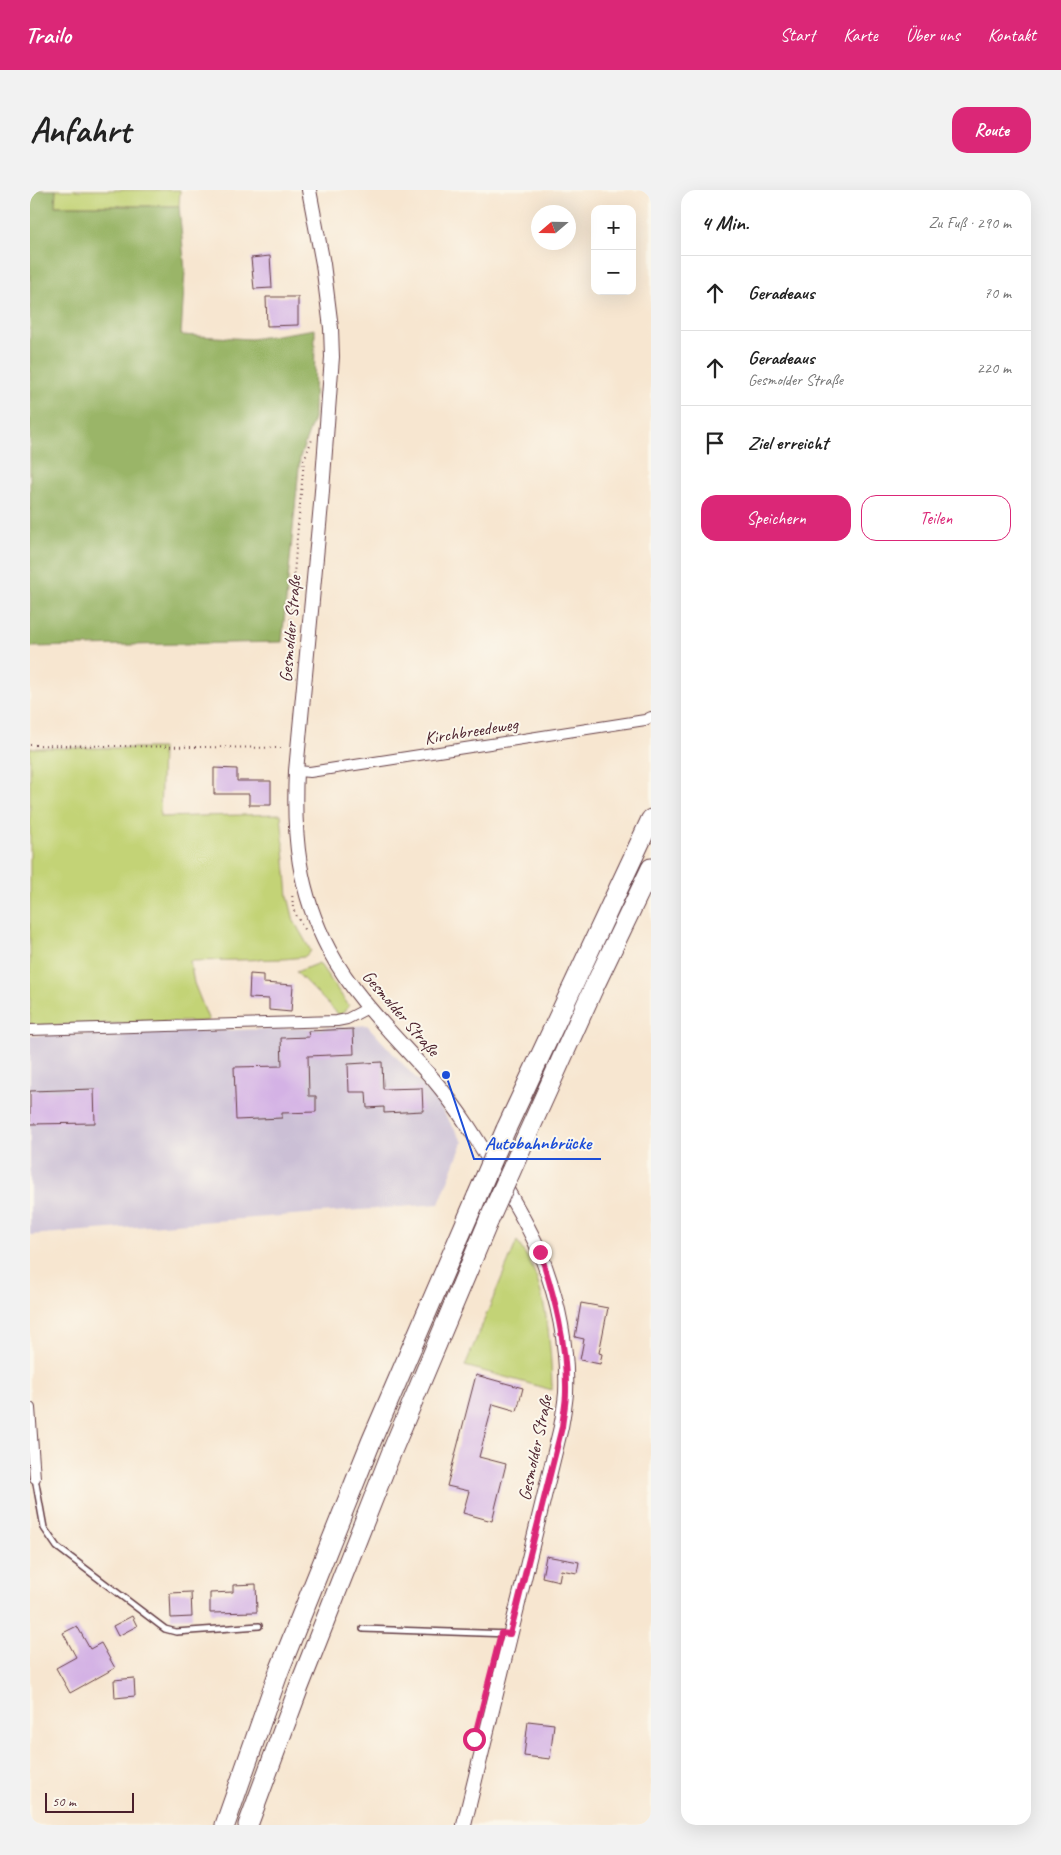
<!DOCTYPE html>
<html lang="de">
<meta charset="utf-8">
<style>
:root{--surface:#fff;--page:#f2f2f2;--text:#222;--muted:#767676;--line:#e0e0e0;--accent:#db2777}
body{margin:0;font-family:Caveat,sans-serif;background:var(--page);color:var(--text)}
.controls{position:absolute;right:15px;top:15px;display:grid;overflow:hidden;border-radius:10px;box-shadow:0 5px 20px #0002}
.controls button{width:45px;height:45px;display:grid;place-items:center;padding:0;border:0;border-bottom:1px solid var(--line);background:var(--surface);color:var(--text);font:25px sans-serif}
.compass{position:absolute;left:501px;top:15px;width:45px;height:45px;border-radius:50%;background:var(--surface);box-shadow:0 5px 20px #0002;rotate:250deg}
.scale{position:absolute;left:15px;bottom:12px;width:89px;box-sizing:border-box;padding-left:5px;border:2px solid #4a1f2b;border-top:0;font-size:14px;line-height:18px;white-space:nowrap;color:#4a1f2b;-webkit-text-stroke:4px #fbf7ec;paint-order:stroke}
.stop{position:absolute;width:15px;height:15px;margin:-11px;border:4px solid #db2777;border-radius:50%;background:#fff}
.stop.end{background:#db2777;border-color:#fff;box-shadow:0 1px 5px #0008}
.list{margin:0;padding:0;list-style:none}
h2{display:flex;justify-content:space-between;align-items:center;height:65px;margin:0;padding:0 20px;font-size:21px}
h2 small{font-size:16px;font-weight:400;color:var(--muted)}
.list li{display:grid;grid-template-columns:32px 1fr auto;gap:15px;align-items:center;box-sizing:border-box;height:75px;padding:0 20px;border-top:1px solid var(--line)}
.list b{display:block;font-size:19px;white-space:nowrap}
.list p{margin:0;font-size:16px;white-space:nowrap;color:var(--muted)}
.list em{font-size:16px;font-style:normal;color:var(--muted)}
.actions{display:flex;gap:10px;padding:15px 20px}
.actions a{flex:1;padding:11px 0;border:1px solid var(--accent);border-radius:15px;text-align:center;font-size:18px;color:var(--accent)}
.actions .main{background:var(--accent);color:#fff}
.icon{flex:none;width:28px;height:28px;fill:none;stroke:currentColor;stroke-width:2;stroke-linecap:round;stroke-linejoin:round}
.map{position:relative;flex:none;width:621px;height:1635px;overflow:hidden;border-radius:15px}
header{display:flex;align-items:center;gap:30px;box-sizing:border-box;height:70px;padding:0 25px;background:var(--accent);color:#fff}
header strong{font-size:24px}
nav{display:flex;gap:28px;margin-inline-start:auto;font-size:18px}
.intro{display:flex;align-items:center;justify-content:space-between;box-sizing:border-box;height:120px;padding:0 30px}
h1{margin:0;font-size:35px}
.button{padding:12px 22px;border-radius:15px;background:var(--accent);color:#fff;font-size:18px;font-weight:700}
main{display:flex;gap:30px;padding:0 30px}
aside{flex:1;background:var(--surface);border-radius:15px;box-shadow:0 5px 20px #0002}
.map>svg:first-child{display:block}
.industrial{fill:#cbbfd5}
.green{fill:#c3d376;stroke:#867950}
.forest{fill:#9ab567;stroke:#726a49}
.building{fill:#d4b2e5}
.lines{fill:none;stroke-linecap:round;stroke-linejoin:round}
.service-casing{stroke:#643d44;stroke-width:8}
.minor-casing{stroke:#643d44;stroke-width:12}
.tertiary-casing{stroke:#643d44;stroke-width:16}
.motorway-casing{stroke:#643d44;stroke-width:21}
.path{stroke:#643d44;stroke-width:2;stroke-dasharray:1 4;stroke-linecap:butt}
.service{stroke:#fff;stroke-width:5}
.minor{stroke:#fff;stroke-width:10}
.tertiary{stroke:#fff;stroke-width:14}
.motorway{stroke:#fff;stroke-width:19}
.motorway-bridge-casing{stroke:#643d44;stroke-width:21;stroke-linecap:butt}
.motorway-bridge{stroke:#fff;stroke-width:19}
.route{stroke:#db2777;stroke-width:6}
.labels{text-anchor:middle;stroke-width:4;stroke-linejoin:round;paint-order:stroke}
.street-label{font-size:18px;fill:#4a1f2b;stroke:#fbf7ec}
.leader{fill:none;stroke:#1d4ed8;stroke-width:2}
.callout-dot{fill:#1d4ed8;stroke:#fbf7ec;stroke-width:2}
.callout-label{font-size:19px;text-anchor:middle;font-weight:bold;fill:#1d4ed8;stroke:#fbf7ec;stroke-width:4;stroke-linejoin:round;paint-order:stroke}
</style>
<header>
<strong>Trailo</strong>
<nav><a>Start</a><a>Karte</a><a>Über uns</a><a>Kontakt</a></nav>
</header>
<div class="intro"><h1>Anfahrt</h1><a class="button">Route</a></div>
<main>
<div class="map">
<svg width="621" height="1635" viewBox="0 0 621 1635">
<rect width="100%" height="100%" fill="#fbf7ec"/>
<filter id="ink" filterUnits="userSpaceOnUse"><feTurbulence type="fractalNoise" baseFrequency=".02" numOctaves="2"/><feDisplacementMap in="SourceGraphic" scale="10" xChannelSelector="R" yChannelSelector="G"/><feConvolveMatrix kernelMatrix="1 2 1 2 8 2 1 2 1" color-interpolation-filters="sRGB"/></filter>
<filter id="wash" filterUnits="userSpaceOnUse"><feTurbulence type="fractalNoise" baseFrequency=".0096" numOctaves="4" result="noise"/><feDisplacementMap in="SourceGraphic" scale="20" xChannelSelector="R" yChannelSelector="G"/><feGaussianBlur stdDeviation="1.12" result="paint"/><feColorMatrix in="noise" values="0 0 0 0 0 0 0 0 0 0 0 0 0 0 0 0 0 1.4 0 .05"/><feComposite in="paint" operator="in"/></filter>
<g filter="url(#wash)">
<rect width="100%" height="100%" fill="#f7e6d0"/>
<path class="industrial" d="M337,835L404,908L433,952L409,1014L0,1045V846L313,837Z"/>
<path class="green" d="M26,0H150L149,16H24Z
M0,558H132L130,627L251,624L258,706L264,731L281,761L274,767L254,769L160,771L164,793L179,831L0,836Z
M289,773L319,816L310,826L266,782Z
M487,1051C491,1058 497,1066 501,1074C518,1113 521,1158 522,1200L435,1176Z"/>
<path class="forest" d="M0,0H26L25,16H149L155,81L151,145L221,149L285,139L284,228L270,267L252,452L0,457Z"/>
<g id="blocks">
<path class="building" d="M240,66L242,98L224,99L221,68Z
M236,107H268V135L237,136Z
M184,578L207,579V591H241V615H219V604H184Z
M220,784L233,785V793L263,795L261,822L239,820V809L219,808Z
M323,839L324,864L278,866L279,906H286V922L252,923V928L206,930L204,877L252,876L251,848L279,847L278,841Z
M352,872L353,899L392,898L393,921L354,923V917L337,918L336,902H319L318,874Z
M64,899L65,933L0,934V901Z
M551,1113L578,1118L569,1163L572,1164L570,1174L550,1170L554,1149L545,1147Z
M446,1185L493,1198L487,1221L463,1214L449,1267L476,1274L462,1331L433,1323L439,1301L417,1296Z
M516,1366L549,1372L547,1383L531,1380L529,1391L512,1387Z
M226,1394L227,1422L180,1423V1403L203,1402V1395Z
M161,1402L162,1427L141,1428L140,1403Z
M102,1426L107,1436L88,1446L83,1436Z
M47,1436L60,1459L71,1453L85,1478L40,1503L26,1478L46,1467L33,1443Z
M104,1488L105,1506L85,1508L84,1490Z
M498,1531L524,1534L520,1569L494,1566Z"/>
</g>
</g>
<g filter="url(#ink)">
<use href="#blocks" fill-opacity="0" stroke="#643d44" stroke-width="1"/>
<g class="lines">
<g class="service-casing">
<path id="service" d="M5,1288L14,1338L27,1357L135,1439L146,1442L229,1436
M333,1439L480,1444"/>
</g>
<g class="minor-casing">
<path id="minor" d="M266,581L280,582L615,530L621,527
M0,840L307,831L317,829L338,818
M0,1218L5,1288"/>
</g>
<g class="tertiary-casing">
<path id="tertiary" d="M279,0L293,74L301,138L302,167L291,314L266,581C263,646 268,701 299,760C325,809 367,848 403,889C430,921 448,951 469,986C483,1011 499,1036 510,1063C527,1106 538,1156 536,1203C535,1214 533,1226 531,1237L434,1635"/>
</g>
<g class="motorway-casing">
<path id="motorway" d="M476,939L621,629
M489,963L564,797L621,678
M195,1635L249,1481L341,1252L447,1006
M218,1635L269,1497L362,1261L459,1030"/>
</g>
<path class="path" d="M264,454L260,437L266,359L274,270L283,247
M0,555L255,558
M262,701L263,719L276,743"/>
<use href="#service" class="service"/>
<use href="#minor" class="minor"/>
<use href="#tertiary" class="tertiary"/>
<use href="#motorway" class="motorway"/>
<g class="motorway-bridge-casing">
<path id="motorway-bridge" d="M447,1006L476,939
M459,1030L489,963"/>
</g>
<use href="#motorway-bridge" class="motorway-bridge"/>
</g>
</g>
<g class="lines" filter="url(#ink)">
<path class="route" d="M444,1549L471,1443L480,1444L532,1237C533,1226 536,1214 536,1202C537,1154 525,1108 510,1062"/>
</g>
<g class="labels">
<g class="street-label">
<text transform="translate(260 439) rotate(-85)" y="6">Gesmolder Straße</text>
<text transform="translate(441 541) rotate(-9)" y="6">Kirchbreedeweg</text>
<text transform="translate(371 823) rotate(49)" y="6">Gesmolder Straße</text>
<text transform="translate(505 1258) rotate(-78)" y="6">Gesmolder Straße</text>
</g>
</g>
<path class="leader" d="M416 885L444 969H571"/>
<circle class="callout-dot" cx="416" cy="885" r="5"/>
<g class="callout-label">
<text x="508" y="959">Autobahnbrücke</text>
</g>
</svg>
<div class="controls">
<button>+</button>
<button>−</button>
</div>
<svg class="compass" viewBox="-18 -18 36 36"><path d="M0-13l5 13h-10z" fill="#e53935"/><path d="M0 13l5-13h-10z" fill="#767676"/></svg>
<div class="scale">50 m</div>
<div class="stop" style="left:444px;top:1549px"></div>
<div class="stop end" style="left:510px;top:1062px"></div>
</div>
<aside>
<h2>4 Min.<small>Zu Fuß · 290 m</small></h2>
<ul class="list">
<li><svg class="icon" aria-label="ahead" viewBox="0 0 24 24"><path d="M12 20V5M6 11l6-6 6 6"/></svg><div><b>Geradeaus</b></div><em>70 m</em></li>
<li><svg class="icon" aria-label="ahead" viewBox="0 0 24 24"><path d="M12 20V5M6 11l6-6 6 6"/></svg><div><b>Geradeaus</b><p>Gesmolder Straße</p></div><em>220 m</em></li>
<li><svg class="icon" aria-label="arrive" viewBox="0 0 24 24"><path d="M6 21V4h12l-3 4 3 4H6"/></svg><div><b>Ziel erreicht</b></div></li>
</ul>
<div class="actions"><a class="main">Speichern</a><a>Teilen</a></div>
</aside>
</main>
